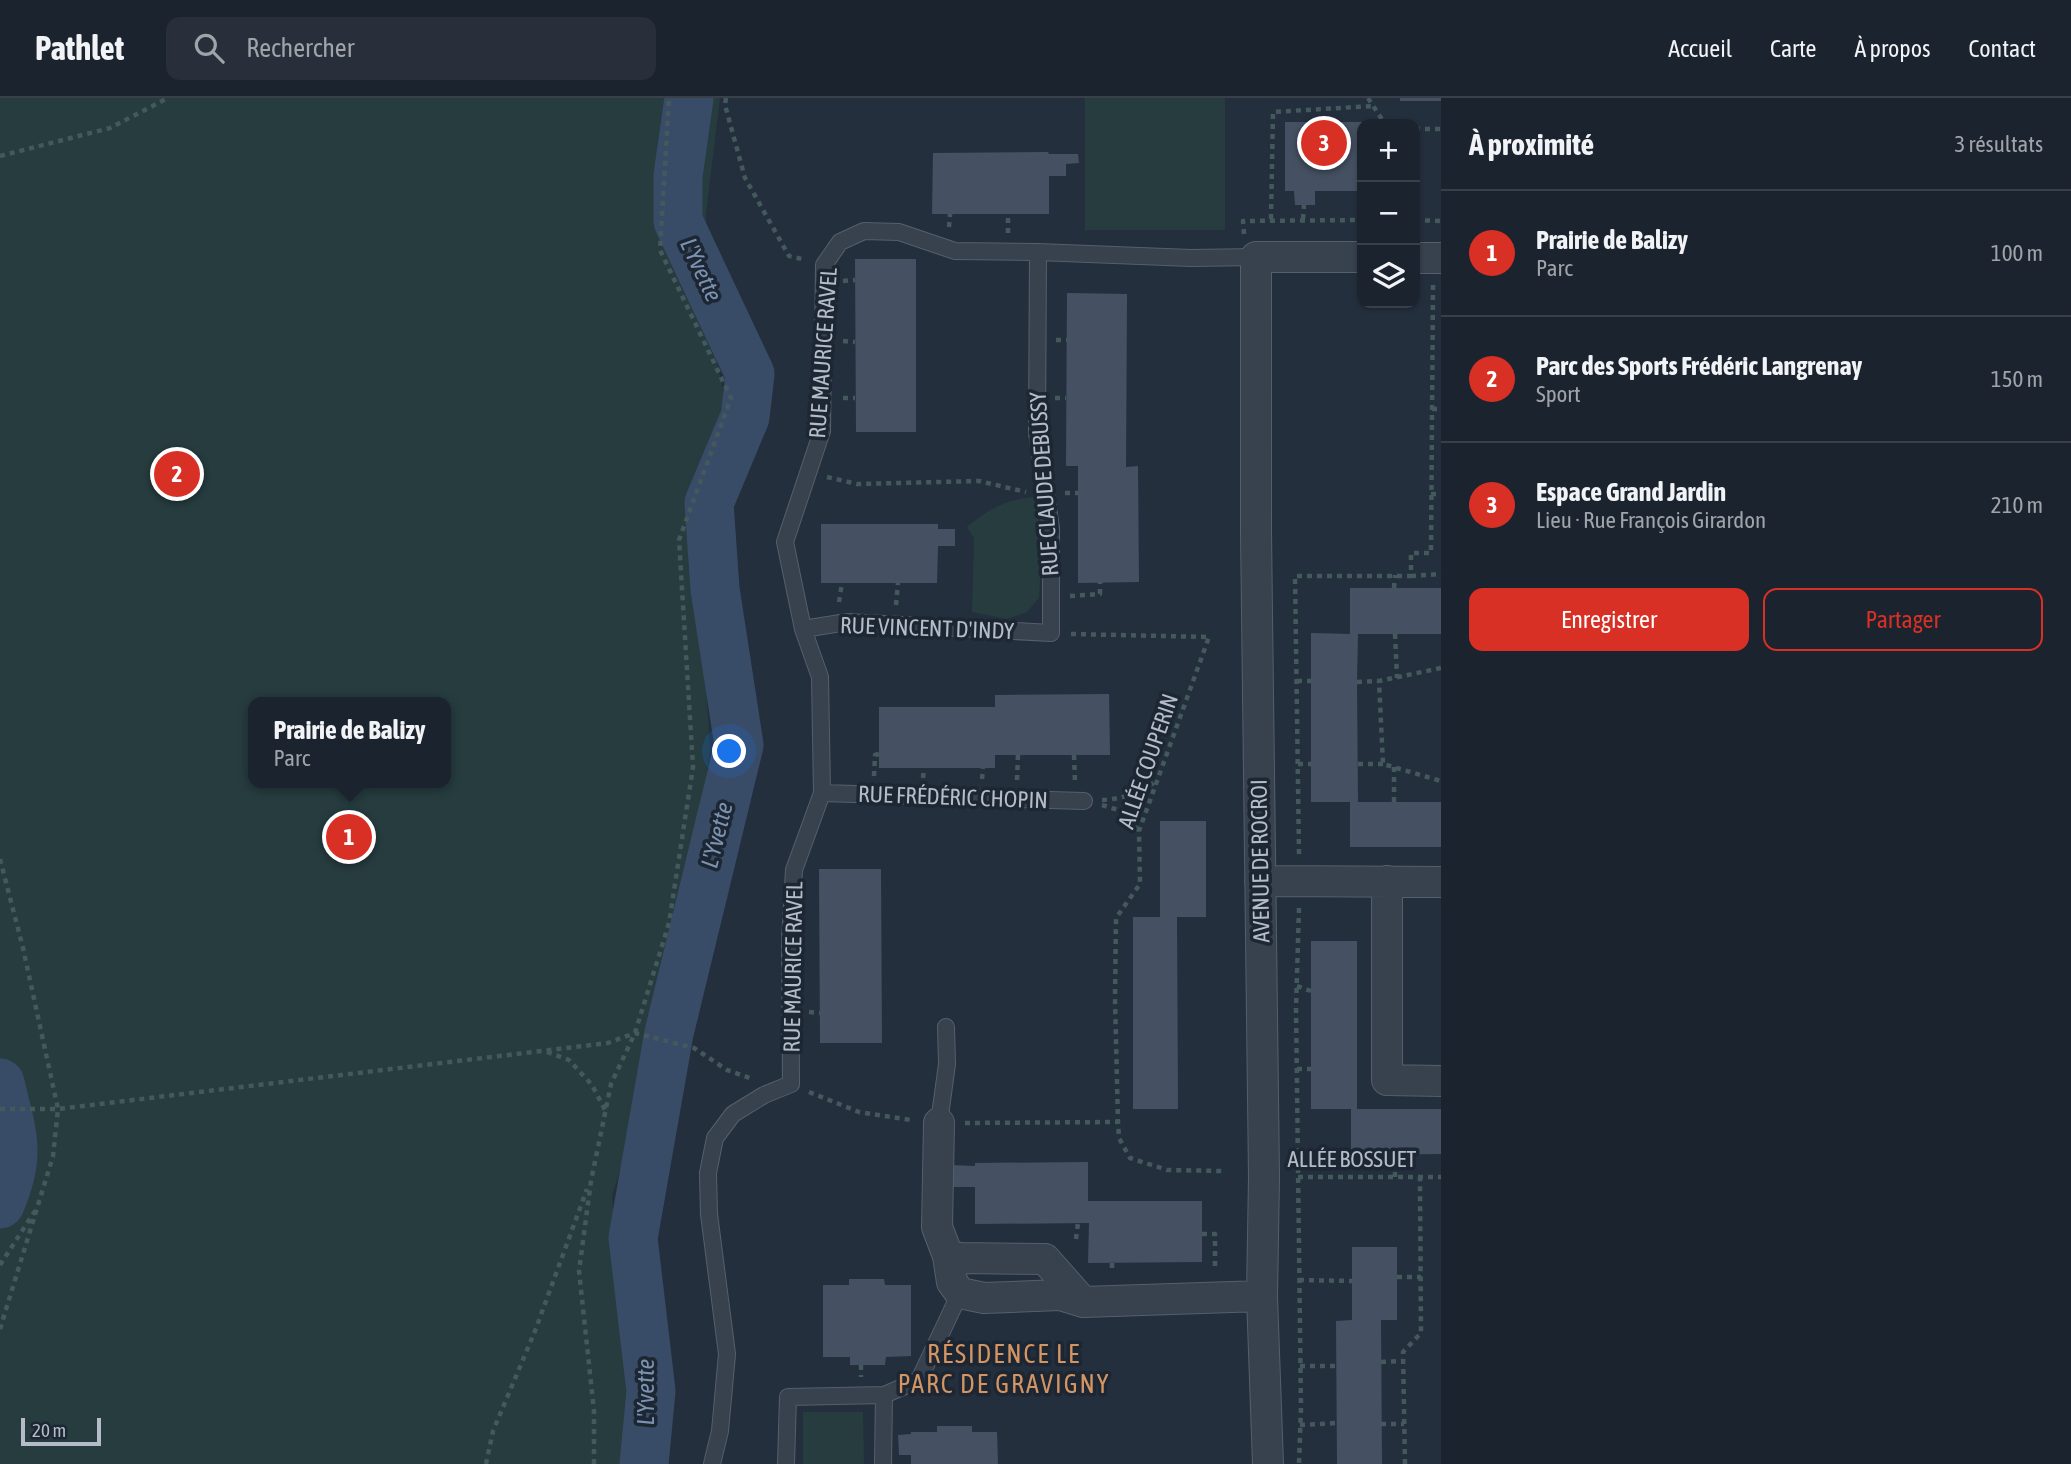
<!DOCTYPE html>
<html lang="fr">
<meta charset="utf-8">
<style>
:root{--surface:#1b232e;--page:#282f3a;--text:#f1f3f6;--muted:#a0a4aa;--line:#39404a;--accent:#d93025}
body{margin:0;font-family:"Asap Condensed",sans-serif;background:var(--page);color:var(--text)}
.controls{position:absolute;right:21px;top:21px;display:grid;overflow:hidden;border-radius:14px;box-shadow:0 2px 5px #0004}
.controls button{width:63px;height:63px;display:grid;place-items:center;padding:0;border:0;border-bottom:2px solid var(--line);background:var(--surface);color:var(--text);font:35px sans-serif}
.scale{position:absolute;left:21px;bottom:18px;width:80px;box-sizing:border-box;padding-left:7px;border:4px solid #b4bcc9;border-top:0;font-size:19px;line-height:24px;white-space:nowrap;color:#b4bcc9;-webkit-text-stroke:5px #1d2633;paint-order:stroke}
.you{position:absolute;left:730px;top:654px;width:24px;height:24px;margin:-18px;border:5px solid #fff;border-radius:50%;background:#1a73e8;box-shadow:0 0 0 10px #1a73e833}
.badge{display:grid;place-items:center;width:46px;height:46px;border-radius:50%;background:var(--accent);color:#fff;font-size:23px;font-weight:700}
.pin{position:absolute;translate:-50% -50%;border:4px solid #fff;box-shadow:0 2px 7px #0006}
.popup{position:absolute;left:248px;top:599px;width:203px;height:91px;box-sizing:border-box;display:grid;place-content:center;border-radius:14px;background:var(--surface);filter:drop-shadow(0 2px 5px #0005);font-size:23px;white-space:nowrap;color:var(--muted)}
.popup b{font-size:26px;color:var(--text)}
.popup::after{content:'';position:absolute;left:50%;top:100%;margin-left:-14px;border:14px solid transparent;border-top-color:var(--surface)}
.list{margin:0;padding:0;list-style:none}
h2{display:flex;justify-content:space-between;align-items:center;height:91px;margin:0;padding:0 28px;font-size:30px}
h2 small{font-size:23px;font-weight:400;color:var(--muted)}
.list li{display:grid;grid-template-columns:46px 1fr auto;gap:21px;align-items:center;box-sizing:border-box;height:126px;padding:0 28px;border-top:2px solid var(--line)}
.list b{display:block;font-size:26px;white-space:nowrap}
.list p{margin:0;font-size:23px;white-space:nowrap;color:var(--muted)}
.list em{font-size:23px;font-style:normal;color:var(--muted)}
.actions{display:flex;gap:14px;padding:21px 28px}
.actions a{flex:1;padding:16px 0;border:2px solid var(--accent);border-radius:14px;text-align:center;font-size:24px;color:var(--accent)}
.actions .main{background:var(--accent);color:#fff}
.icon{flex:none;width:38px;height:38px;fill:none;stroke:currentColor;stroke-width:2;stroke-linecap:round;stroke-linejoin:round}
.map{position:relative;flex:none;width:1441px;height:1366px;overflow:hidden}
header{display:flex;align-items:center;gap:42px;box-sizing:border-box;height:98px;padding:0 35px;background:var(--surface);border-bottom:2px solid var(--line)}
header strong{font-size:33px}
nav{display:flex;gap:38px;margin-inline-start:auto;font-size:24px}
.search{width:490px;height:63px;background:var(--page);display:flex;align-items:center;gap:18px;box-sizing:border-box;padding:0 24px;border-radius:14px;color:var(--muted);font-size:26px}
main{display:flex}
aside{flex:1;background:var(--surface)}
.map>svg:first-child{display:block}
.green{fill:#263c3f;fill-rule:evenodd}
.lines{fill:none;stroke-linecap:round;stroke-linejoin:round}
.river{stroke:#394c67;stroke-width:49}
.building{fill:#455162}
.lane-casing{stroke:#565f6c;stroke-width:18}
.street-casing{stroke:#565f6c;stroke-width:32}
.path{stroke:#44595c;stroke-width:4.5;stroke-dasharray:5 5;stroke-linecap:butt}
.lane{stroke:#38414e;stroke-width:16}
.street{stroke:#38414e;stroke-width:30}
.labels{text-anchor:middle;stroke-width:7;stroke-linejoin:round;paint-order:stroke}
.street-label{font-size:23px;fill:#b4bcc9;stroke:#1d2633}
.water-label{font-size:24px;font-style:italic;fill:#7c92b1;stroke:#1d2633}
.quarter-label{font-size:26px;letter-spacing:2px;fill:#d59563;stroke:#1d2633}
</style>
<header>
<strong>Pathlet</strong>
<div class="search"><svg class="icon" aria-label="search" viewBox="0 0 24 24"><circle cx="10" cy="10" r="6"/><path d="M15 15l6 6"/></svg>Rechercher</div>
<nav><a>Accueil</a><a>Carte</a><a>À propos</a><a>Contact</a></nav>
</header>
<main>
<div class="map">
<svg width="1441" height="1366" viewBox="0 0 1441 1366">
<rect width="100%" height="100%" fill="#242f3e"/>
<path class="green" d="M0,0H720L706,116L707,218L730,325L694,398L710,651L687,827L651,970L612,1098L625,1242L630,1366H0ZM253,604H445V685H253Z
M1085,0H1225V132H1085Z
M1037,399L1042,449L1039,500L1027,514L1007,521L972,514L974,440L967,429C990,410 1005,401 1037,399Z
M803,1314H863L864,1366H803Z"/>
<g class="lines">
<path class="river" d="M0,985C12,1037 22,1055 0,1106
M644,1366L651,1293L633,1140L669,935L739,647L715,491L709,405L745,319L750,276L678,123V78L689,0"/>
</g>
<path class="building" d="M1400,0H1441V3H1400Z
M1285,24H1362V93H1315V107H1295L1294,93H1285Z
M1048,54L1049,56H1078L1079,65L1066,66V78H1049V116H932L933,55Z
M855,161H916V334H856Z
M1067,195L1127,196L1126,369L1138,368L1139,484L1078,485V368H1066Z
M821,426H938V431H955V448H938L937,485H821Z
M1350,490H1441V536H1358L1357,584L1358,704H1441V749H1350V704H1311V535L1350,536Z
M1109,596L1110,657H995V670H879V609H995V597Z
M1160,723H1206V819H1177L1178,1011H1133V819H1160Z
M819,771H881L882,945H820Z
M1311,843H1357V1011H1441V1056L1351,1057V1011H1311Z
M1088,1064V1103H1202V1164L1088,1165L1089,1125L975,1126V1089H951L950,1067L975,1068V1065Z
M1352,1149H1397V1222H1381L1382,1366H1337L1336,1223L1352,1222Z
M849,1181H884L885,1187H911V1258L886,1259L885,1267H850V1259H823V1187H849Z
M937,1328H972V1334H997L998,1366H911V1357H899L898,1337L911,1336V1334H937Z"/>
<g class="lines">
<g class="lane-casing">
<path id="lane" d="M803,531L847,524L1051,535V430L1037,335L1038,154
M822,695L1084,703
M939,1025L947,966L946,929
M712,1366L720,1333L727,1256L709,1116L708,1075L715,1040L733,1016L764,997L791,986L790,842L794,772L822,695L820,579L803,531L785,444L822,333L824,167L840,144L864,133L899,134L955,153L1038,154L1191,160L1256,159
M786,1366L788,1299L884,1297L919,1282L960,1195
M883,1366L884,1297"/>
</g>
<g class="street-casing">
<path id="street" d="M1415,160H1441
M1260,783L1441,784
M1387,783V982L1441,983
M939,1025L937,1129L948,1158L952,1184L960,1195L984,1200L1060,1197L1083,1204L1262,1198
M948,1158L961,1160L1045,1161L1083,1204
M1268,1366L1262,1198L1264,1079L1256,434V159H1362"/>
</g>
<path class="path" d="M726,0L725,7L745,80L789,158L806,162
M1368,0L1385,26
M1415,31H1441
M0,58L110,30L168,0
M1271,121L1273,14L1373,8
M1303,121L1304,107
M1415,122L1441,123
M949,129L950,116
M1008,135V116
M1244,136L1243,123L1362,122
M843,183L855,182
M1056,242H1067
M843,243L855,244
M843,300H855
M1055,300H1066
M1432,311H1441
M827,379L857,386L979,383L1026,394
M1065,395H1078
M1431,396H1441
M1411,478L1441,476
M1394,490L1395,477
M1070,498L1100,496V484
M839,504L842,485
M896,507L898,485
M1071,536L1209,539L1139,733L1140,786L1116,820L1115,901L1118,1024
M1395,536L1397,580
M1441,570L1379,583L1383,666L1441,683
M1297,583H1311
M1357,584L1379,583
M1074,657L1075,684
M1298,666H1311
M1358,666H1383
M1394,669V704
M874,678L875,657L879,656
M923,680L924,670
M982,681L983,670
M1017,682L1018,657
M1102,702C1122,701 1139,695 1156,683
M1102,707L1118,712L1139,733
M1299,756L1295,478H1411V455H1431L1433,187
M0,761L23,850L58,1011L53,1058L0,1231
M1299,810L1296,909L1301,1310L1299,1365
M1297,888L1311,893
M809,914L820,915
M547,954L569,962L592,987L605,1012
M1297,971H1311
M809,994L859,1014L911,1022
M0,1011H58L608,945L635,935L694,950L727,972L750,980
M965,1025L1118,1024L1119,1040L1130,1060L1167,1072L1222,1073
M1298,1079H1441
M1395,1079V1056
M1202,1136H1215V1172
M1076,1141L1078,1125
M1112,1165V1175
M0,1167L35,1113
M1397,1179H1421
M1299,1182L1352,1183
M1381,1264L1403,1263
M861,1267V1279
M1300,1268H1336
M1381,1326H1404
M1300,1327L1337,1325
M486,1366L493,1333L535,1233L587,1091
M594,1366V1313L579,1173L591,1083L611,986L635,935L669,825L693,669L679,442L731,300L660,152L669,0
M1405,1366L1403,1254L1421,1235L1420,1079"/>
<use href="#lane" class="lane"/>
<use href="#street" class="street"/>
</g>
<g class="labels">
<g class="street-label">
<text transform="translate(823 255) rotate(-86)" y="8">RUE MAURICE RAVEL</text>
<text transform="translate(1044 386) rotate(-94)" y="8">RUE CLAUDE DEBUSSY</text>
<text transform="translate(927 530) rotate(2)" y="8">RUE VINCENT D'INDY</text>
<text transform="translate(1148 663) rotate(-71)" y="8">ALLÉE COUPERIN</text>
<text transform="translate(953 699) rotate(2)" y="8">RUE FRÉDÉRIC CHOPIN</text>
<text transform="translate(1260 763) rotate(-91)" y="8">AVENUE DE ROCROI</text>
<text transform="translate(793 869) rotate(-89)" y="8">RUE MAURICE RAVEL</text>
<text x="1352" y="1069">ALLÉE BOSSUET</text>
</g>
<g class="water-label">
<text transform="translate(701 172) rotate(65)" y="8">L'Yvette</text>
<text transform="translate(717 737) rotate(-76)" y="8">L'Yvette</text>
<text transform="translate(646 1294) rotate(-90)" y="8">L'Yvette</text>
</g>
<g class="quarter-label">
<text x="1004" y="1265">RÉSIDENCE LE<tspan x="1004" dy="30">PARC DE GRAVIGNY</tspan></text>
</g>
</g>
</svg>
<div class="controls">
<button>+</button>
<button>−</button>
<button><svg class="icon" aria-label="layers" viewBox="0 0 24 24"><path d="M12 4l9 5-9 5-9-5zM3 14l9 5 9-5"/></svg></button>
</div>
<div class="scale">20 m</div>
<div class="you"></div>
<div class="pin badge" style="left:349px;top:739px">1</div>
<div class="popup"><b>Prairie de Balizy</b>Parc</div>
<div class="pin badge" style="left:177px;top:376px">2</div>
<div class="pin badge" style="left:1324px;top:45px">3</div>
</div>
<aside>
<h2>À proximité<small>3 résultats</small></h2>
<ul class="list">
<li><span class="badge">1</span><div><b>Prairie de Balizy</b><p>Parc</p></div><em>100 m</em></li>
<li><span class="badge">2</span><div><b>Parc des Sports Frédéric Langrenay</b><p>Sport</p></div><em>150 m</em></li>
<li><span class="badge">3</span><div><b>Espace Grand Jardin</b><p>Lieu · Rue François Girardon</p></div><em>210 m</em></li>
</ul>
<div class="actions"><a class="main">Enregistrer</a><a>Partager</a></div>
</aside>
</main>
